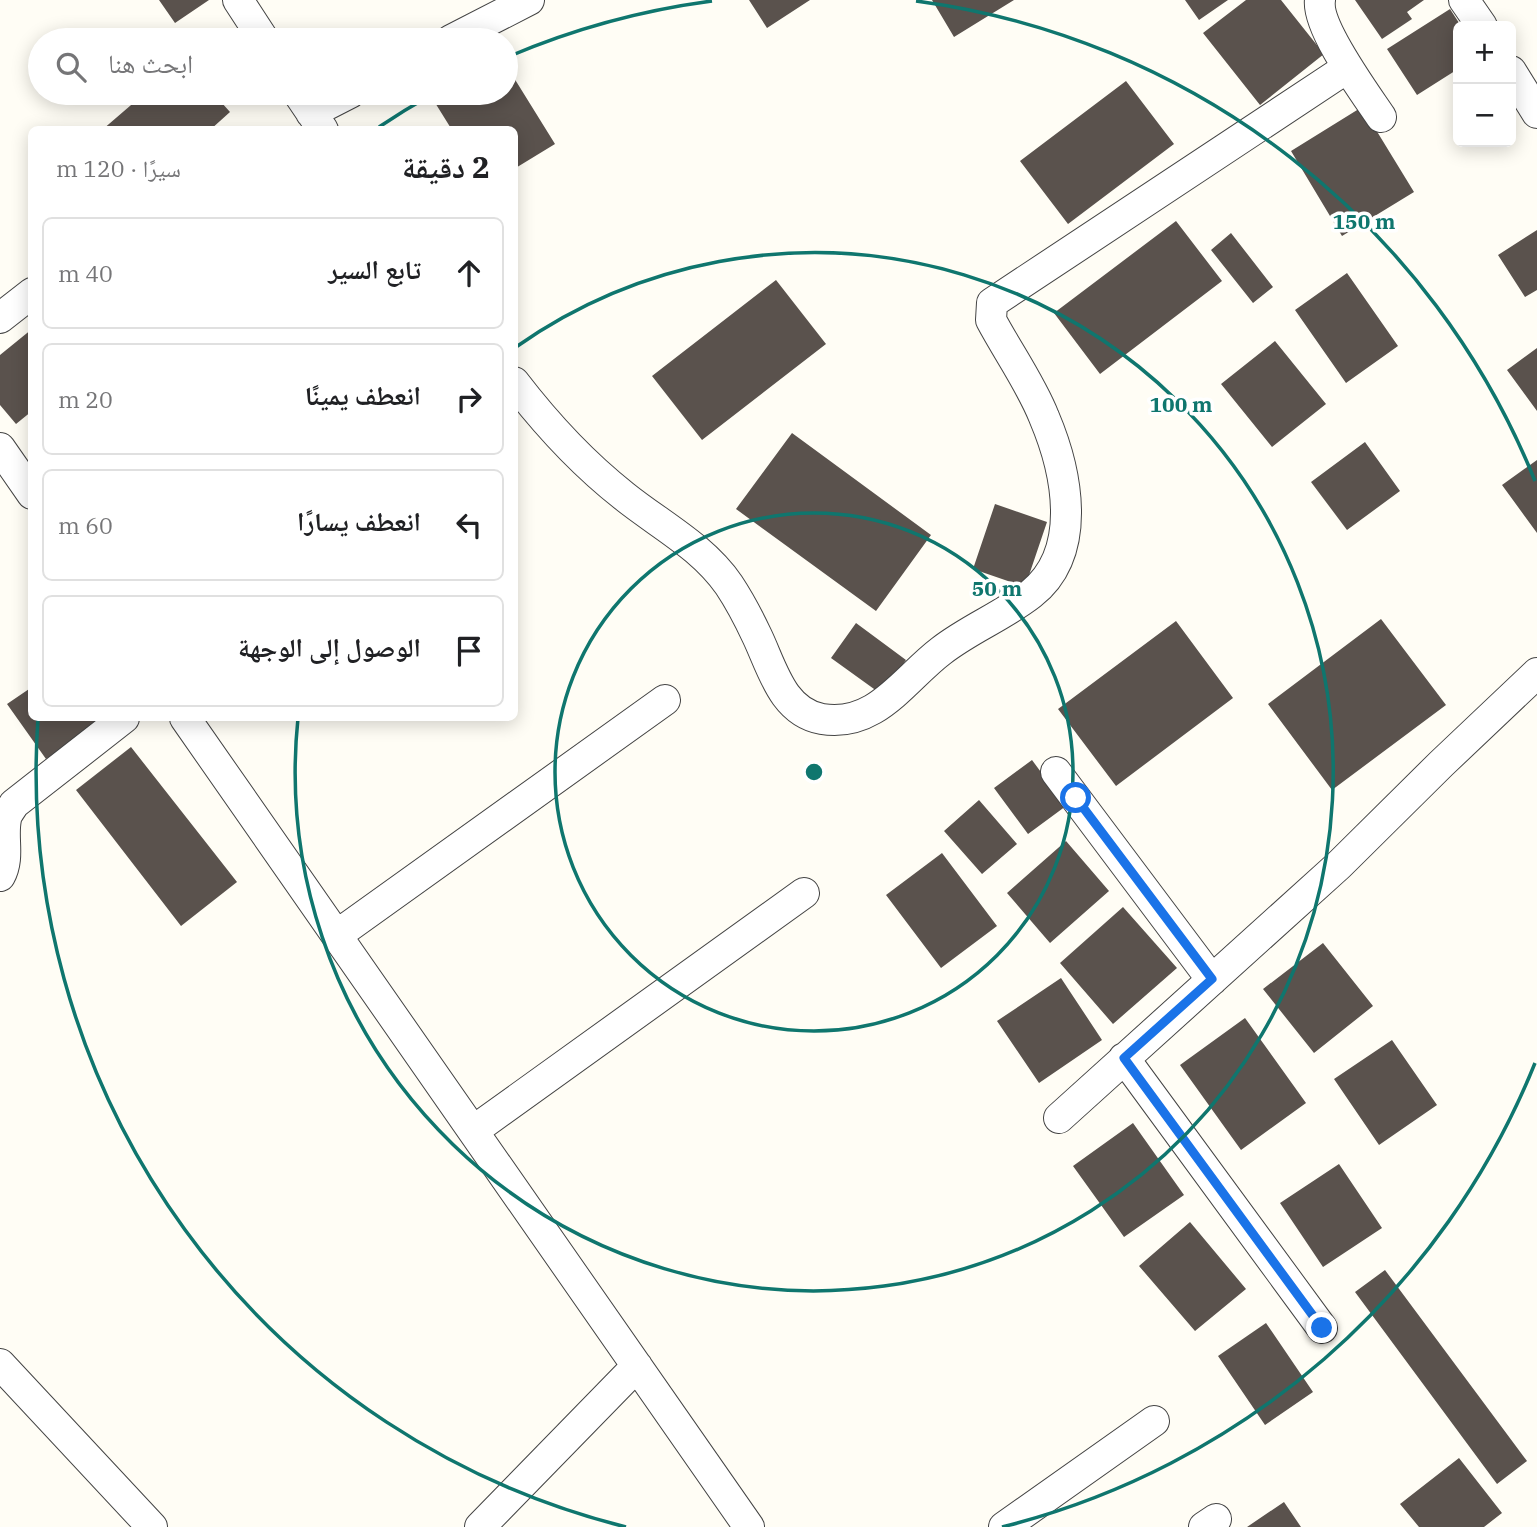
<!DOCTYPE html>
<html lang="ar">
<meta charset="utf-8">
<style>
:root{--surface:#fff;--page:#f2f2f2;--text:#202124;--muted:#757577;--line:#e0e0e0}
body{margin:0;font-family:"IBM Plex Serif","Noto Naskh Arabic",serif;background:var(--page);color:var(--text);direction:rtl}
.controls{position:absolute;right:21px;top:21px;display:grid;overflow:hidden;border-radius:10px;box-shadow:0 4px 18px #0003}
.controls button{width:63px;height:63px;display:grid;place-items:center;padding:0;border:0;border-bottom:2px solid var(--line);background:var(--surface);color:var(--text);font:35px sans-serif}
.stop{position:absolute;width:21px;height:21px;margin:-16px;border:5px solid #1a73e8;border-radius:50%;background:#fff}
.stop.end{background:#1a73e8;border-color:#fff;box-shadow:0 2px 7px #0008}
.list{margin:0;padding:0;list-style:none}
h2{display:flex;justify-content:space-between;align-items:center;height:91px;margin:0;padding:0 28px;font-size:30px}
h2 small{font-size:23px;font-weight:400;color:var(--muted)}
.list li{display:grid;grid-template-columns:46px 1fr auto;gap:21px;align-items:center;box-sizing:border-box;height:112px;margin:0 14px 14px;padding:0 14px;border:2px solid var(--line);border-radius:10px}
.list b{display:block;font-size:26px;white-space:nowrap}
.list em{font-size:23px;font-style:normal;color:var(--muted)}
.icon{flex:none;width:38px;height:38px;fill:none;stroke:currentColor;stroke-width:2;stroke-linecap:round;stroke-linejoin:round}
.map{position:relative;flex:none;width:1537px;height:1527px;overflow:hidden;direction:ltr}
.search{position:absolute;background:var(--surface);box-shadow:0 4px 18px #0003;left:28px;top:28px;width:490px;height:77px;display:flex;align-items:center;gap:18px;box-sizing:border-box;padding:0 24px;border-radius:38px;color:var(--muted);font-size:26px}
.panel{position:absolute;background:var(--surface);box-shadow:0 4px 18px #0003;left:28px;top:126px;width:490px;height:595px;border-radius:10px;direction:rtl}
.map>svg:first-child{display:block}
.building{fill:#5a524d}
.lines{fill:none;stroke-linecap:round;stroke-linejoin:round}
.street-casing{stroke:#444;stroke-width:32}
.street{stroke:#fff;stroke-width:30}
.route{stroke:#1a73e8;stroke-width:9}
.ring{fill:none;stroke:#0f766e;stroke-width:3.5}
.centre{fill:#0f766e;stroke:#fff;stroke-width:3.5}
.ring-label{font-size:21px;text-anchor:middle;font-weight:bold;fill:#0f766e;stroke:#fff;stroke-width:7;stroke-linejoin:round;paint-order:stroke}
</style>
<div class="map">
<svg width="1537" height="1527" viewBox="0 0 1537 1527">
<rect width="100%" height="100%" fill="#fffdf5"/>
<path class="building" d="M159,0H209L175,23Z
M749,0H810L767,28Z
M932,0H1014L954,37Z
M1185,0H1228L1199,20Z
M1246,0H1281L1324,54L1260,105L1203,33Z
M1355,0H1424L1407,12L1412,19L1382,39Z
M1450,9L1461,26H1458V69L1417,95L1387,49Z
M506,65L555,144L514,169V130H452L429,93H506Z
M1126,81L1174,144L1068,224L1020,161Z
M145,93H213L230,112L210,130H102Z
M1362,107L1414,192L1342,236L1291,151Z
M1176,221L1222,281L1100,374L1054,313Z
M1537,230V290L1525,297L1498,255Z
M1231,233L1273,287L1253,303L1211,250Z
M1347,273L1398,346L1346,383L1295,310Z
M776,280L826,344L702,440L652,376Z
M32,329V411L16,424L0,405V355Z
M1275,341L1326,404L1272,447L1221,384Z
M1537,348V411L1507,370Z
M792,433L931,535L876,611L736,509Z
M1365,442L1400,491L1347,530L1311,482Z
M1537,460V533L1502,485Z
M995,504L1047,522L1025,587L973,569Z
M1381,619L1446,705L1332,790L1268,704Z
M1176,621L1233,698L1116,786L1058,709Z
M856,623L906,660L881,694L831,658Z
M32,687V718H107L46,759L7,704Z
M131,747L237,882L181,926L76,790Z
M1032,760L1066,806L1028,834L994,788Z
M979,800L1017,844L982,874L944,831Z
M1066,841L1109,891L1050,943L1007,893Z
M942,853L997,926L941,968L886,895Z
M1123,907L1177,968L1113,1024L1060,963Z
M1323,943L1373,1006L1314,1053L1263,989Z
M1061,978L1102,1040L1039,1083L997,1021Z
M1245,1018L1306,1103L1241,1150L1180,1065Z
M1392,1040L1437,1105L1379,1145L1334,1079Z
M1133,1123L1184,1195L1124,1237L1073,1166Z
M1339,1164L1382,1228L1323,1267L1280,1203Z
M1190,1222L1246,1289L1195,1331L1139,1266Z
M1385,1270L1527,1461L1497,1484L1355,1292Z
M1266,1323L1313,1392L1265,1425L1218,1356Z
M1459,1458L1502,1513L1484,1527H1419L1400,1504Z
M1284,1502L1301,1527H1247Z"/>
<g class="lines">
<g class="street-casing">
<path id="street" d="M238,0L264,40
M1320,0C1316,27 1365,93 1381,117
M1464,0L1482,26
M451,40L529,0
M1511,71L1537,113
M298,93L323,130
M311,113L350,93
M0,318L32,293
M514,382C547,425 582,463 624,496C660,525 702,546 729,585C739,600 749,619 757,636C772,667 782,712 822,719C876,728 904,679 941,651C969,629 1003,616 1031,594C1084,552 1067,471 1044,417C1031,384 1008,352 991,320L992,303L1347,68
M0,448L32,494
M185,718L749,1527
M1056,772L1212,980
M0,876C10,858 2,838 6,819C7,813 12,808 14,804L124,718
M337,935L665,700
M1124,1058L1322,1328
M1059,1118L1339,865L1441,764L1537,673
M473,1131L804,893
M0,1364L152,1527
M480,1527L637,1366
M1004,1527L1154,1421
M1204,1527L1216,1519"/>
</g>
<use href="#street" class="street"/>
</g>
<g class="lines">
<path class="route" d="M1076,798L1212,979L1124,1058L1322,1328"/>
</g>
<g class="ring">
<circle cx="814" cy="772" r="259"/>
<path d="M516 347A519 519 0 1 1 298 718"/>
<path d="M1535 1063A778 778 0 0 1 1002 1527M626 1527A778 778 0 0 1 38 718M379 127A778 778 0 0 1 431 95M510 56A778 778 0 0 1 712 1M916 1A778 778 0 0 1 1535 481"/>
</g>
<circle cx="814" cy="772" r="10" class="centre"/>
<g class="ring-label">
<text x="1364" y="229">150 m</text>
<text x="1181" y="412">100 m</text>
<text x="997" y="596">50 m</text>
</g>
</svg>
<div class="controls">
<button>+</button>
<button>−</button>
</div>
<div class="stop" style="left:1076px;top:798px"></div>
<div class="stop end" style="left:1322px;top:1328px"></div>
<div class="search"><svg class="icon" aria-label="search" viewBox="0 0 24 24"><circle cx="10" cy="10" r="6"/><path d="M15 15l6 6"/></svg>ابحث هنا</div>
<section class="panel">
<h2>2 دقيقة<small>سيرًا · 120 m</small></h2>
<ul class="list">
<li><svg class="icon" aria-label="ahead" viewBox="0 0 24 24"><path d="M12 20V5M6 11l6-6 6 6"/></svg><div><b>تابع السير</b></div><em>40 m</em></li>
<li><svg class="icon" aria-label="right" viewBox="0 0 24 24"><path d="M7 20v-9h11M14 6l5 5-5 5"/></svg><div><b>انعطف يمينًا</b></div><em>20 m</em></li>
<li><svg class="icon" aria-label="left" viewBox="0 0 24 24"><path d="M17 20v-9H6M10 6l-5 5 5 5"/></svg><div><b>انعطف يسارًا</b></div><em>60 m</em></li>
<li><svg class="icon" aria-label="arrive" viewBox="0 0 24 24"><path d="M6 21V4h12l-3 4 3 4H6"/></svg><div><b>الوصول إلى الوجهة</b></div></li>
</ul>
</section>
</div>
